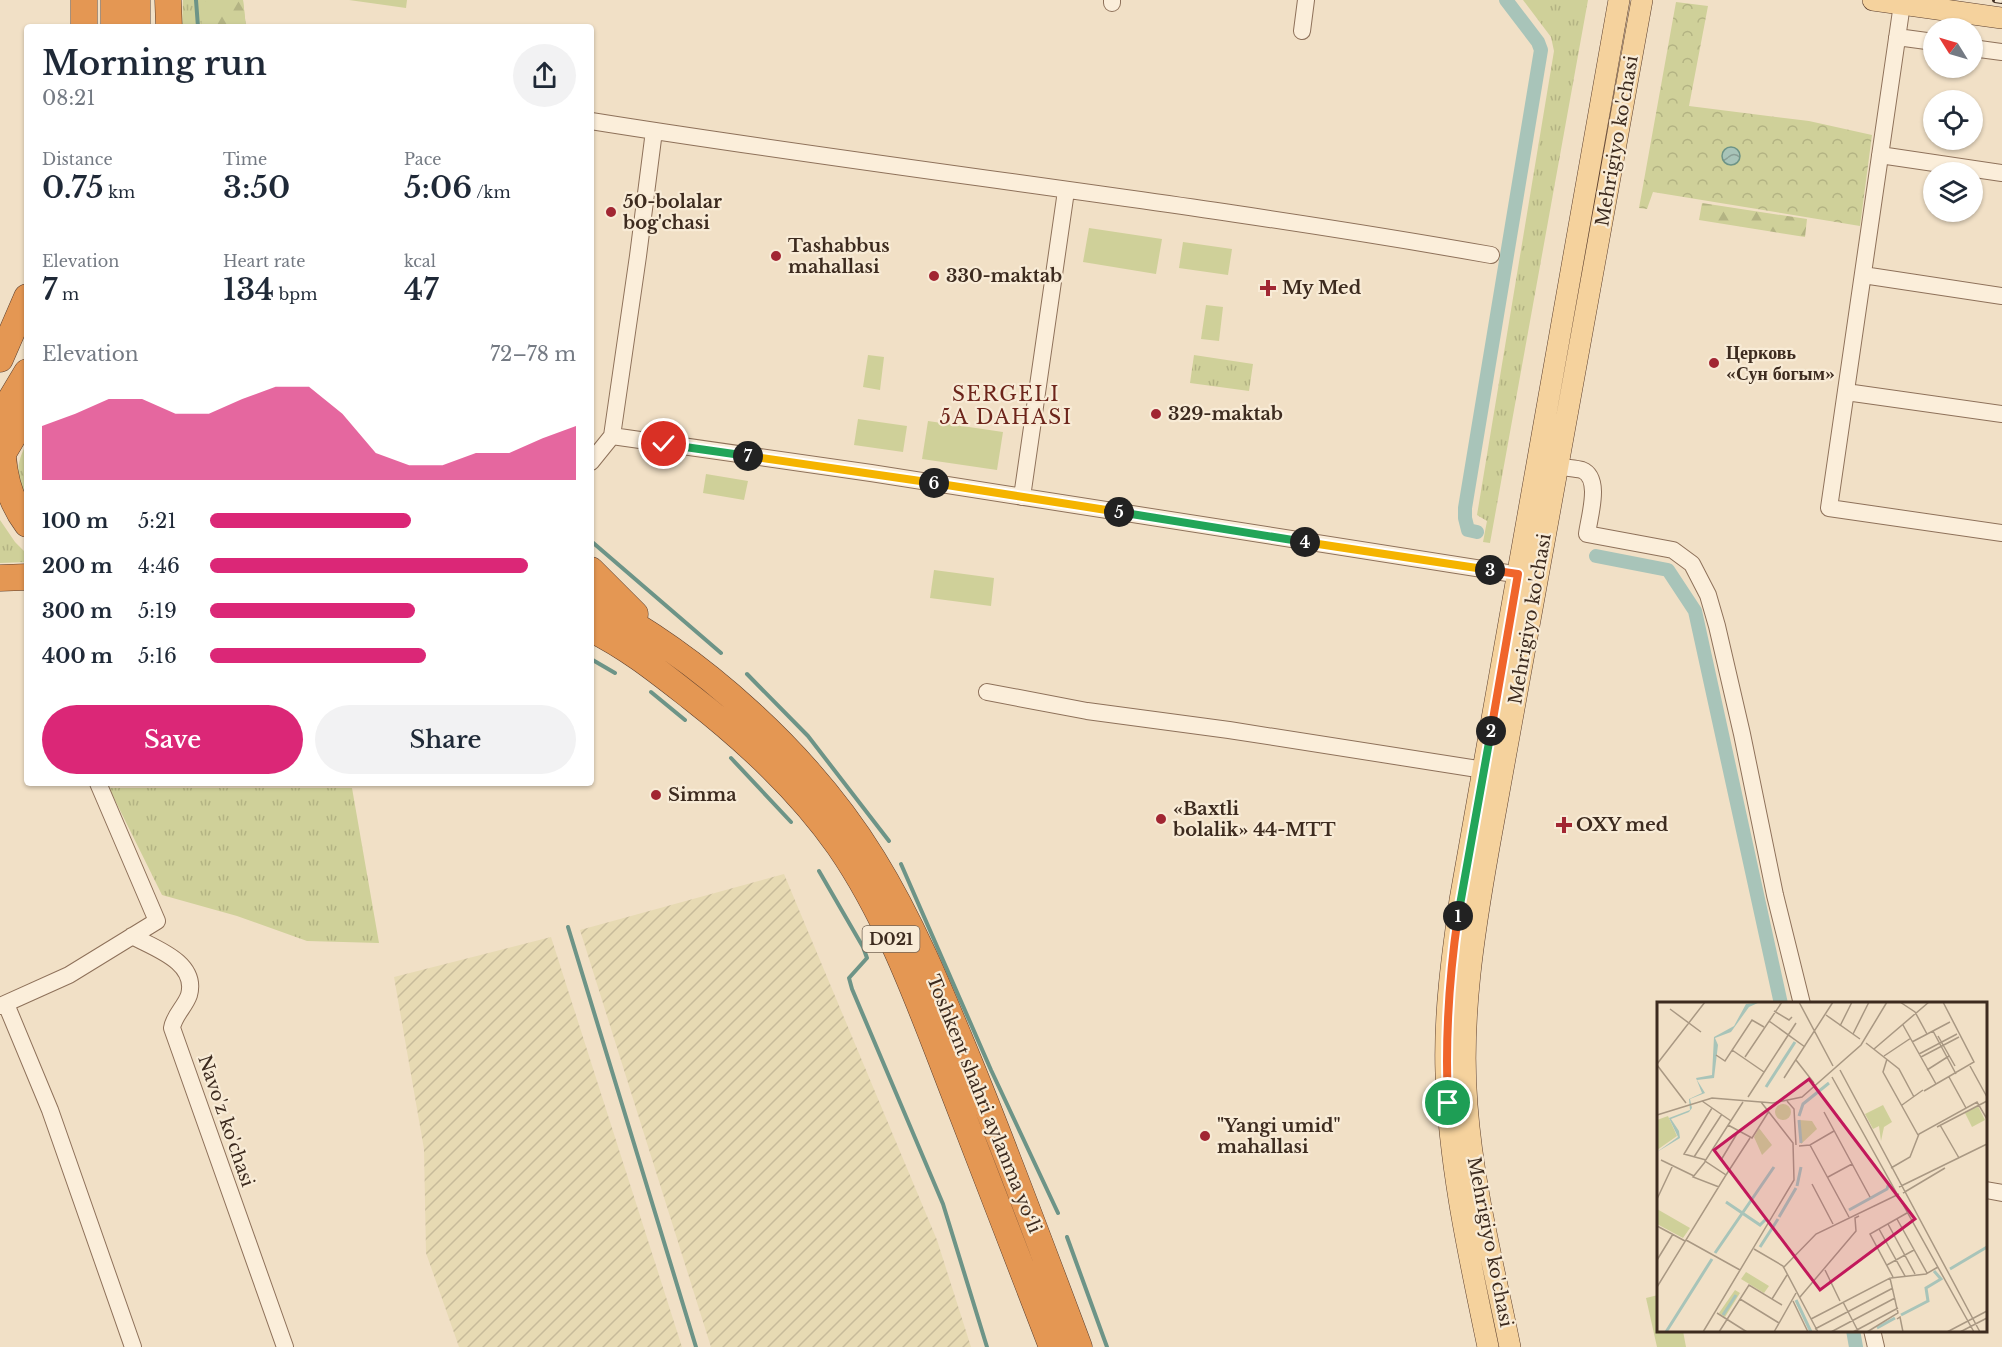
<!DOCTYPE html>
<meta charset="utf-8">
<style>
:root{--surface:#fff;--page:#f2f2f3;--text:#1f2937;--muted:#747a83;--accent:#db2777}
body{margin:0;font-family:"Libre Baskerville",serif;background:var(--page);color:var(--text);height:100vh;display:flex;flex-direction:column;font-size:22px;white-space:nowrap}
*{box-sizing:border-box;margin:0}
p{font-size:20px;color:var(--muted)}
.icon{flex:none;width:33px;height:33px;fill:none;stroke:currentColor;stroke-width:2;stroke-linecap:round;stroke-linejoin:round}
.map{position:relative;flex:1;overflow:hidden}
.sheet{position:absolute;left:24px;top:24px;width:570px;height:762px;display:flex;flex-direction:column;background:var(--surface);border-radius:6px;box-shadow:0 2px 4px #0004}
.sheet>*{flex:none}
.needle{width:39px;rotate:307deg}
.fabs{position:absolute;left:1923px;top:18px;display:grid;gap:12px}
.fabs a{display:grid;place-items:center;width:60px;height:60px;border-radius:50%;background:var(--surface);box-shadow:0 2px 4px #0004;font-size:30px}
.pin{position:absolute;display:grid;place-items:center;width:51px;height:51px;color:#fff;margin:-26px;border:3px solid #fff;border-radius:50%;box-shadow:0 2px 6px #0007}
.km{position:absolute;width:30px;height:30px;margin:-15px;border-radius:50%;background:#222;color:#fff;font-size:16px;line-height:30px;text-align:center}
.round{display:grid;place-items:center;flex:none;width:63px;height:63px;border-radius:32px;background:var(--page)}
.head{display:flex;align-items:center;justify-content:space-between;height:102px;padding:0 18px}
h1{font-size:33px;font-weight:600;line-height:45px}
.figures{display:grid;grid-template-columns:repeat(3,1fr);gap:9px;height:102px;padding:6px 18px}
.figures div{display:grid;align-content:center}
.figures b{font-size:30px;font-weight:600}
.figures small{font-size:16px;font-weight:400}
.figures p{font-size:16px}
.chart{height:168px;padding:12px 18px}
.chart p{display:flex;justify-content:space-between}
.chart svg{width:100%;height:108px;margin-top:6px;fill:var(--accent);opacity:.7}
.button{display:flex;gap:12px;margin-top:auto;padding:12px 18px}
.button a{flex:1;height:69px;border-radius:36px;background:var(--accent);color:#fff;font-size:24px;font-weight:600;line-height:69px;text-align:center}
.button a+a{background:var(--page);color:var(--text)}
ul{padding:0 18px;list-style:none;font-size:20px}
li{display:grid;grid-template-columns:96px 72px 1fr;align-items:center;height:45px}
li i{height:15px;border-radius:8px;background:var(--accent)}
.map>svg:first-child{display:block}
</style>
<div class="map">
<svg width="2002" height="1347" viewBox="0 0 2002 1347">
<defs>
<pattern id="farmland-furrows" width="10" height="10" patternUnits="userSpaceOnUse" patternTransform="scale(1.5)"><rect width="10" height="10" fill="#e7dab3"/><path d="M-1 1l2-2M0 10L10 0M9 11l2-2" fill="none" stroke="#c7bb9a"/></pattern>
<pattern id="grass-tufts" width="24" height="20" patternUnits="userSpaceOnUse" patternTransform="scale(1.5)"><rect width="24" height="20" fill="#cfd099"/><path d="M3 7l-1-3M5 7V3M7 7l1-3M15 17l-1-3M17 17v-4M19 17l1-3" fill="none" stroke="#b3b383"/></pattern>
<pattern id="forest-firs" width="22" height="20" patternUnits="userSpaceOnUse" patternTransform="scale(1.5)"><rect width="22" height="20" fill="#cfd099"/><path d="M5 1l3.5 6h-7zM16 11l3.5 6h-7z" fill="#b3b383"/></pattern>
<pattern id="park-crowns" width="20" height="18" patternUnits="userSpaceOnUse" patternTransform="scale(1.5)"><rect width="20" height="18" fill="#cfd099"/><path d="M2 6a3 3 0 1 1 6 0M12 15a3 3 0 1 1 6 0" fill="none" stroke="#b3b383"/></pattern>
<pattern id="water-waves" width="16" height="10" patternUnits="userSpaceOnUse" patternTransform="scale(1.5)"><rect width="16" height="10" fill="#a8c4b9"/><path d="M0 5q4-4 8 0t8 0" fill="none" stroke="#8a9f96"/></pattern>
</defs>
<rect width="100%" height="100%" fill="#f1e0c6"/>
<path fill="url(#farmland-furrows)" d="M784,874L937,1240L971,1347H711L580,930Z
M551,937L682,1347H459L426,1253L424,1149L394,977Z"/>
<path fill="url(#grass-tufts)" d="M183,0H243L246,27H182Z
M1523,0H1588L1490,543L1483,542L1487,521L1477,515L1554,51L1551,37Z
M1194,355L1253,364L1249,391L1190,383Z
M27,443V503C17,479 14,466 27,443Z
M0,520L15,542L27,554V562L0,563Z
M352,788L379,943L307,941L237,916L162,895L109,788Z"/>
<path fill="url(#forest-firs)" d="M198,0H243L246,27H201L202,18L217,9L213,3Z
M1702,203L1807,219L1805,237L1699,220Z"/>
<path fill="url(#park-crowns)" d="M1676,2L1708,6L1689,106L1809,121L1872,135L1860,226L1653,192L1647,209L1639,208Z"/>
<path fill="#cfd099" d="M349,0H407L406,8Z
M1089,228L1162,239L1156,274L1083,262Z
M1183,242L1232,249L1228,275L1179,268Z
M1206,305L1223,307L1219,341L1201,339Z
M868,355L884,357L880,390L863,387Z
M858,419L907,426L903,452L854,445Z
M928,421L1003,432L997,470L922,459Z
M706,474L748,481L744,500L703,493Z
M934,570L994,578L991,606L930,598Z
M1658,1295V1330L1683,1331L1686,1347H1657L1646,1298Z"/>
<path fill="url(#water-waves)" stroke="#6d9487" stroke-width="1.5" d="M1722 156a9 9 0 1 1 18 0a9 9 0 1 1-18 0Z"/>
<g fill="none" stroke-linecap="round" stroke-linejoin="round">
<path stroke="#6d9487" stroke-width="4" d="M196,0L198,27
M591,541L721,653
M591,659L615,673
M747,674L808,736L889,841
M651,692L685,720
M731,758L791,822
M901,864L991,1070L1058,1213
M819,871L863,947L867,958L849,978L852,989L943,1204L987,1347
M568,927L696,1347
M1067,1237L1107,1347"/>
<path stroke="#a8c4b9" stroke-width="14" d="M1477,532L1468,530L1465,518V508L1541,50L1538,42L1506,0
M1596,556L1668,570L1695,611L1781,1004
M1853,1330L1856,1347"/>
<g stroke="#8e715a" stroke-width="18">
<path id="minor" d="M1112,3V0
M1902,4L1829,508L2002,533
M1302,31L1306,0
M1897,37L1934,42
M1972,48L2002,52
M591,121C890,169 1192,202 1491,255
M1880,155L2002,173
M1863,275L2002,296
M1846,392L2002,414
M612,436L871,473L1527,576
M591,462L612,436L638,256L654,131
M1557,466C1565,468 1575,468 1582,470C1602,478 1589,517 1587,534L1673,550L1692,564L1708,595L1717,626L1742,734L1775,895L1802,1004
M1022,497L1066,191
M987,692L1087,711L1229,730L1484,770
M132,936C154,948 198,962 189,995C185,1007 174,1015 172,1028L285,1347
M6,1004L50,1110L133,1347
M0,1006L69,975L157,921L98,783
M1986,1190L2002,1193
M1872,1330L1876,1347"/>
</g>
<g stroke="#5c3f2e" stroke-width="22">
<path id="major" d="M1873,0L2002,18
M1488,1347C1469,1256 1449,1166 1446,1073C1444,1015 1452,957 1460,900L1619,0
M1510,1347C1494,1267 1473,1187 1467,1105C1460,1019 1474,932 1489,847L1642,0"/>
</g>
<g stroke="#5c3f2e" stroke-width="27">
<path id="highway" d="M84,0V27
M137,0V27
M168,0L169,27
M114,27V0
M0,359L27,297
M4,411C0,451 2,491 27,524
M0,417L27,372
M2,455L27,413
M591,570L635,614
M0,578L27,577
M591,600C700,657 808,754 873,859C912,922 940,991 968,1059C1007,1154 1043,1251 1079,1347
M591,629C628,647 660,673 692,698C747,741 799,789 839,846C888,917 918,1000 949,1080C984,1169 1017,1258 1052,1347"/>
</g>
<use href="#minor" stroke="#fbeeda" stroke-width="16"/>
<use href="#major" stroke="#f5d29d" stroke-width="21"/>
<use href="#highway" stroke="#e49753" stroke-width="26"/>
<g stroke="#3d2b1f" stroke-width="6">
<path id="rail" d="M1995,0L2002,1"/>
</g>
<use href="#rail" stroke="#f8ebd6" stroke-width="4" stroke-dasharray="11" stroke-linecap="butt"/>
</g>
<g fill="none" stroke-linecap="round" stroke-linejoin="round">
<g stroke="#fff" stroke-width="12">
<path id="split-1" d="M1448,1103C1445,1041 1449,978 1458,916"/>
</g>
<g stroke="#fff" stroke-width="12">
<path id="split-2" d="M1458,916L1491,731"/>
</g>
<g stroke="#fff" stroke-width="12">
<path id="split-3" d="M1490,570L1518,574L1491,731"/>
</g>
<g stroke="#fff" stroke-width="12">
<path id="split-4" d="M1305,542L1490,570"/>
</g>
<g stroke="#fff" stroke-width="12">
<path id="split-5" d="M1119,512L1305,542"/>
</g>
<g stroke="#fff" stroke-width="12">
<path id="split-6" d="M934,483L1119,512"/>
</g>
<g stroke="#fff" stroke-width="12">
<path id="split-7" d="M748,456L934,483"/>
</g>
<g stroke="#fff" stroke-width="12">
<path id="split-8" d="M664,444L748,456"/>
</g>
<use href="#split-1" stroke="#f0652b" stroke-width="8"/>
<use href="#split-2" stroke="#22a559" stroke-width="8"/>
<use href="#split-3" stroke="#f0652b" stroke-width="8"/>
<use href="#split-4" stroke="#f5b400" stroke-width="8"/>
<use href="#split-5" stroke="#22a559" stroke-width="8"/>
<use href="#split-6" stroke="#f5b400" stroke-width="8"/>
<use href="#split-7" stroke="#f5b400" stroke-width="8"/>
<use href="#split-8" stroke="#22a559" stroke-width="8"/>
</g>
<g fill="#a12632" stroke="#f8ebd6" stroke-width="2">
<circle cx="611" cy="212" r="6"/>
<circle cx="776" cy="256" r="6"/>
<circle cx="934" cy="276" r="6"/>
<path d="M1265 279h6v6h6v6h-6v6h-6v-6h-6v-6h6z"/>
<circle cx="1714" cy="363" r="6"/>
<circle cx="1156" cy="414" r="6"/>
<circle cx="656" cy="795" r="6"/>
<circle cx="1161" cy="819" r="6"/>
<path d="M1561 816h6v6h6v6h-6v6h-6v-6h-6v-6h6z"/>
<circle cx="1205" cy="1136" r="6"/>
</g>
<g text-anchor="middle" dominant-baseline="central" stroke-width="4.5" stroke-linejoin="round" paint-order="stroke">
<rect fill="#f8ebd6" stroke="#756556" stroke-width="1.5" x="862.5" y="926" width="57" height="26" rx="4.5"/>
<g font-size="16" font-weight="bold" fill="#3d2b1f">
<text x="891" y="939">D021</text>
</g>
<g font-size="18" fill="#3d2b1f" stroke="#f8ebd6">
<text transform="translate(1617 141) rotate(-80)">Mehrigiyo ko'chasi</text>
<text transform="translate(1530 619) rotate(-80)">Mehrigiyo ko'chasi</text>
<text transform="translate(984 1104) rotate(68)">Toshkent shahri aylanma yoʻli</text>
<text transform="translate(226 1121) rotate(71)">Navo'z ko'chasi</text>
<text transform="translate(1490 1242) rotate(79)">Mehrigiyo ko'chasi</text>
</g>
<g font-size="18" font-weight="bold" fill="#3d2b1f" stroke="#f8ebd6" text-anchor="start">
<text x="623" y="202">50-bolalar<tspan x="623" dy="21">bog'chasi</tspan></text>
<text x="788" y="246">Tashabbus<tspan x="788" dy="21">mahallasi</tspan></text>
<text x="946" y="276">330-maktab</text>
<text x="1282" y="288">My Med</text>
<text x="1726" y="353">Церковь<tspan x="1726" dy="21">«Сун богым»</tspan></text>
<text x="1168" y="414">329-maktab</text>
<text x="668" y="795">Simma</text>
<text x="1173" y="809">«Baxtli<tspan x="1173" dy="21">bolalik» 44-MTT</tspan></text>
<text x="1576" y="825">OXY med</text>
<text x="1217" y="1126">"Yangi umid"<tspan x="1217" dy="21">mahallasi</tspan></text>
</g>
<g font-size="20" letter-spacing="1.5" fill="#6d251b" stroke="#f8ebd6">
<text x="1006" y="394">SERGELI<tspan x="1006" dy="23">5A DAHASI</tspan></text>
</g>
</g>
<g transform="translate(1657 1002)">
<rect width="330" height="330" fill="#f1e0c6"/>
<path d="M118 110a8 8 0 1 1 16 0a8 8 0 1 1-16 0ZM142,118L155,119L160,127L144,142ZM102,126L115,143L105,153L97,135ZM0,207L33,226L26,236L0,222ZM89,270L112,284L107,291L84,277ZM78,288L83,291L68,315L62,311Z" fill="#cfd099"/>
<path d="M226,103L235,120L227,125L224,139L222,124L216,127L208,112Z" fill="#cfd099"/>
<path d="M11,114L20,134L0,148V118Z" fill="#cfd099"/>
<path d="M321,104L328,118L315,125L308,111Z" fill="#cfd099"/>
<path d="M103,0L92,5L74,30L58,36L61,43L57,76L40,78L48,91L33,97L35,106L32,110L14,117L22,129L23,136L0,150L21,135L12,116L33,108L32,97L45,91L39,76L55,73L57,35L77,24L89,2Z" fill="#a8c4b9"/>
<path fill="none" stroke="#a8c4b9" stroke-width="3" d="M109,85L138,40M142,114L146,102L172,81M142,118L144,141M140,184L144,165M69,200L103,223L109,217M192,208L230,187L232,181M122,215L139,186M103,245L121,217M58,251L117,165M293,267L330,245M139,298L154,330M66,313L79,293M244,313L271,299L269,286L284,277L277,269M220,326L238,316M9,330L55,257"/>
<path fill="none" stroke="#a99883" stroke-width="1.5" d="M142,0L176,64M243,0L258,10L270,32M13,7L44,30M117,9L132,18L135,15M169,13L203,37M112,19L148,45M246,23L279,82M183,24L195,0M276,29L299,72M196,32L212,0M281,34L298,64M255,40L293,20M209,41L242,67L257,95M217,47L272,0M75,48L107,70M262,52L300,32M59,53L68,59L95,18L107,25M227,54L254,36M88,55L125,0M264,55L302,35M230,57L226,70L261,133M139,58L157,81M0,62L48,0M0,63L29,101M313,64L330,95M183,68L323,330M270,68L292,54M175,75L317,330M292,75L309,106M127,76L176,0M267,89L317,60L286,0M91,95L139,21M45,99L74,119M130,99L137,107L139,143M245,103L266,88M167,110L213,195M0,113L55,96L116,101L145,95L204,43L230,0M71,123L95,136L112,109M283,123L302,156M280,125L330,99M153,143L192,215M142,144L153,143L177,129M37,155L65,112M4,158L37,174M49,158L27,152L55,106M64,158L81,130M48,160L36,175L62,185M234,166L253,155L262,132L320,100L330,117M69,173L93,136M171,175L195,162M155,182L176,222M242,185L330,142M246,191L288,166M0,197L16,163M240,217L270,271M231,222L258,272M0,224L28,239M222,227L248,274M29,238L83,268M97,247L126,264L161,330M0,258L16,232M230,263L257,248M126,266L159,232L242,192M168,268L183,299M236,275L213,232L250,211M234,276L269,272L281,265M0,285L69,173L48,159L86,100M143,295L199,229L198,216L202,214M83,297L122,321M115,297L130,273M136,299L151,330M186,300L201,329M60,311L90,330M154,317L233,276L241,311L210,330M240,317L243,315L246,330M158,327L236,286M46,330L137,178L136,141L104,100M62,330L92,283L125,303M117,330L139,291M174,330L238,296M196,330L241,306M290,330L330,309M303,330L330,316"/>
<path fill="#c2185b" fill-opacity="0.15" stroke="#c2185b" stroke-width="3" d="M152,77L258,217L163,288L57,148Z"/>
<rect width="330" height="330" fill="none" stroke="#3d2b1f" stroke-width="3"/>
</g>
</svg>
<div class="fabs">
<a><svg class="needle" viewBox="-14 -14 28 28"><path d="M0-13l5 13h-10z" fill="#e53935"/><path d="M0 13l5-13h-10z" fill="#747a83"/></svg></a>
<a><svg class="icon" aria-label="locate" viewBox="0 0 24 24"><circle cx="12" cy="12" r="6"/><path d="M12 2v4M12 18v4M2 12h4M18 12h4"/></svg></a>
<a><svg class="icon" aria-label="layers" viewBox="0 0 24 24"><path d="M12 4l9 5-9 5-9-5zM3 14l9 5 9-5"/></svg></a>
</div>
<div class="pin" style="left:1448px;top:1103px;background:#1e9e55"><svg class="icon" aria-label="arrive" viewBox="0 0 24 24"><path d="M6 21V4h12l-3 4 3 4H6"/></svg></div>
<div class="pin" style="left:664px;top:444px;background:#d93025"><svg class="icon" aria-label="check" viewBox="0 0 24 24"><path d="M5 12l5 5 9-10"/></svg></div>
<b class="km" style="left:1458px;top:916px">1</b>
<b class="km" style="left:1491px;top:731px">2</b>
<b class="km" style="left:1490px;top:570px">3</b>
<b class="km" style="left:1305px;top:542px">4</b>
<b class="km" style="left:1119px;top:512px">5</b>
<b class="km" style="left:934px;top:483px">6</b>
<b class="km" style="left:748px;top:456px">7</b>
<section class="sheet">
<div class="head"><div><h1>Morning run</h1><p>08:21</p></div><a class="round"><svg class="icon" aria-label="share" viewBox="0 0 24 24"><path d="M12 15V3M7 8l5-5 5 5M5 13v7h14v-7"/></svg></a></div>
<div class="figures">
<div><p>Distance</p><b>0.75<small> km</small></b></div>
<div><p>Time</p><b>3:50</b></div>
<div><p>Pace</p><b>5:06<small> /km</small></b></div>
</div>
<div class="figures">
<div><p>Elevation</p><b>7<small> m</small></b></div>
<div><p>Heart rate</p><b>134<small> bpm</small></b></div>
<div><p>kcal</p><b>47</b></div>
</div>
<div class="chart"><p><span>Elevation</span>72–78 m</p>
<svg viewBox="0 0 160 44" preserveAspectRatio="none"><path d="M0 44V22L10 17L20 11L30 11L40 17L50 17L60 11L70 6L80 6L90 17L100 33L110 38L120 38L130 33L140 33L150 27L160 22V44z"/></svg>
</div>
<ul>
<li><b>100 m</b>5:21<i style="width:55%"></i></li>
<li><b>200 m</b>4:46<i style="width:87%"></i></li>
<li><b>300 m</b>5:19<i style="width:56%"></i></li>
<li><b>400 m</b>5:16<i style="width:59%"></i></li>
</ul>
<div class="button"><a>Save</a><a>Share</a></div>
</section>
</div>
